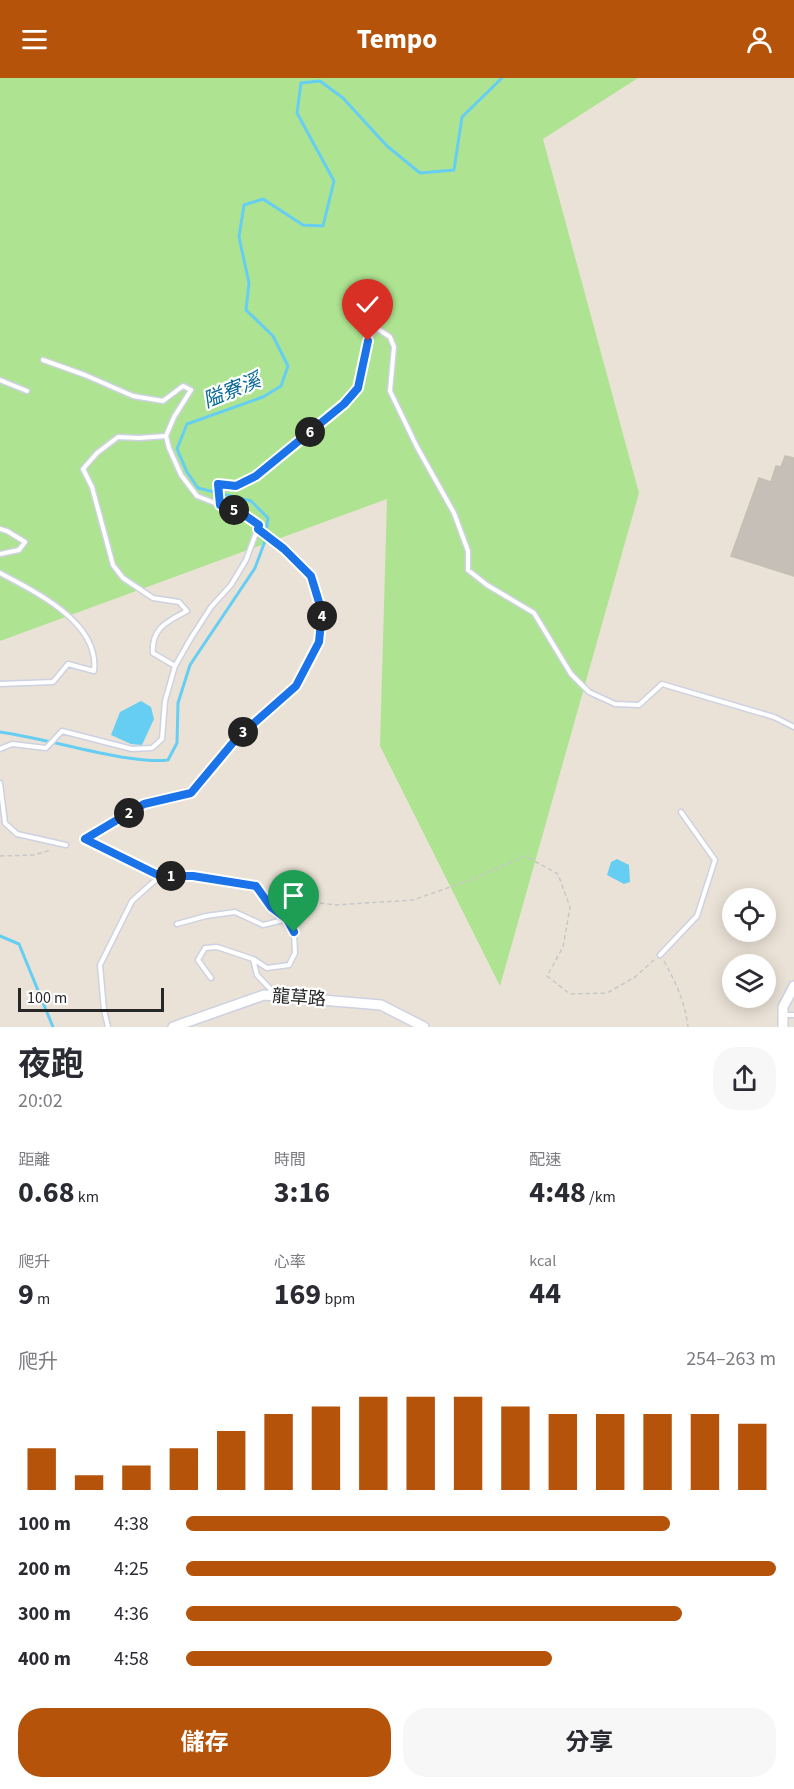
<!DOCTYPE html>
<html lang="zh-TW">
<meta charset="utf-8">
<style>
:root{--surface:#fff;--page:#f7f7f7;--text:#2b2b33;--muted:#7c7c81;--accent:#b45309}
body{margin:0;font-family:"Source Sans 3","Noto Sans TC",sans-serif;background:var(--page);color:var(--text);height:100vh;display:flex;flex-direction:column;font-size:22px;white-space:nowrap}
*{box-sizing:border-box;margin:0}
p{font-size:20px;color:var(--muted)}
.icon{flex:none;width:33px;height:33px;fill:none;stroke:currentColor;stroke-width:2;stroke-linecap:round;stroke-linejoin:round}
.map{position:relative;height:949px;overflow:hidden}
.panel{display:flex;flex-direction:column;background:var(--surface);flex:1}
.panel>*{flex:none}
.fabs{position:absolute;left:722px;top:810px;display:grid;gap:12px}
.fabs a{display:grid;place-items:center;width:54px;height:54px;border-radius:50%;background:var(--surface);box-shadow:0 3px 15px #0003;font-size:30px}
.scale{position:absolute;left:18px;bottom:15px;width:146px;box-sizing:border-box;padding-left:6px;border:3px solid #272727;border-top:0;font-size:16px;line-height:21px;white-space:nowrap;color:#272727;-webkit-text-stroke:4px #fff;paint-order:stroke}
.pin{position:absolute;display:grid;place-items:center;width:51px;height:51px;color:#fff;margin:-62px -26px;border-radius:50% 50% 50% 0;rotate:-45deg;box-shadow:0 0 6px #0007}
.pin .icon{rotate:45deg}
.km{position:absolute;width:30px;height:30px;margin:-15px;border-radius:50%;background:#222;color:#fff;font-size:16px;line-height:30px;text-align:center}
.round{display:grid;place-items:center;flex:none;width:63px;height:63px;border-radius:24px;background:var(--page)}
.headline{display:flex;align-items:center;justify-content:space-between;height:102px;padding:0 18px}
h1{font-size:33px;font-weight:700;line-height:45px}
.figures{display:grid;grid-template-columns:repeat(3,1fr);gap:9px;height:102px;padding:6px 18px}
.figures div{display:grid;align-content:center}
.figures b{font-size:30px;font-weight:700}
.figures small{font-size:16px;font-weight:400}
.figures p{font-size:16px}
.chart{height:168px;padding:12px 18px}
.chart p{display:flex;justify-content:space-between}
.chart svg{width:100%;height:108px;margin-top:6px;stroke:var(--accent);stroke-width:6}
.action{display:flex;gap:12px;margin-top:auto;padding:12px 18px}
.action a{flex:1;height:69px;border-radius:24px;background:var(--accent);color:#fff;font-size:24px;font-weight:700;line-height:69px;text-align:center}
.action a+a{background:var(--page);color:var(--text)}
ul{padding:0 18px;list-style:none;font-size:20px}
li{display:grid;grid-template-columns:96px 72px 1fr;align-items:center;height:45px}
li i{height:15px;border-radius:8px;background:var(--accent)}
header{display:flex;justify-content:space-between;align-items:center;height:78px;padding:0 18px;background:var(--accent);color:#fff;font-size:27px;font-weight:700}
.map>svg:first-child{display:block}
</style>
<header><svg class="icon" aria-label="menu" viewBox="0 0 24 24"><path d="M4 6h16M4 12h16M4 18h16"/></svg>Tempo<svg class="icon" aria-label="person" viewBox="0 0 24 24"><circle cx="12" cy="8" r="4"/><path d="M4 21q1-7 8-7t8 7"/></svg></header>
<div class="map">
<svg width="794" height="949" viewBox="0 0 794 949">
<rect width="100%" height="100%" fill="#ebe2d7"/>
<path fill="#aee491" d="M0,0H638L543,61L639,415L500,908L380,668L387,421L0,563Z"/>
<path fill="#65cef2" d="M141,623L151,629L154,641L142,667L131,666L111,657L120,634Z
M617,781L629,787L630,804L624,806L607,797L611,784Z"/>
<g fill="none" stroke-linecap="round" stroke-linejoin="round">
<path stroke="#65cef2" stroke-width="3" d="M0,654C41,660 80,672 121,679C137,681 151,684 168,682L177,665L178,625L190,587L255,490L265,463L268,440L251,423L198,410L187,394L177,371L187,346L263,319L281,308L288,288L273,258L246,232L249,205L239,159L244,127L263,121L303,147L323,148L334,103L297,35L301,5L320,3L343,20L387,68L420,95L454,92L462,39L502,0
M0,858L19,866L53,949"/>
</g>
<path fill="#c5bfb7" stroke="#c5beb1" stroke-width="1.5" d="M785,378L794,380V498L731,478L759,400L771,404L776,388L781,389Z"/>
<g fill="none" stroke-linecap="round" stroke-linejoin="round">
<g stroke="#cdd1e1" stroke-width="7">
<path id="service" d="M0,302L27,313
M166,358L139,360L118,359L97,375L83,391L92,409L113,487L123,500L153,520L179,524L187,533C168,543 151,550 153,575L175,588
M220,427L217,406L236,408L256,398L344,326L358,310L368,263L375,249L390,259L394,269L390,313L417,369L454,435L468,473V492L487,507L534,535L571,596L589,614L615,626L639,627L662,606L774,639L794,649
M0,451L7,453L25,464L19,472L0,476
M0,495C35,514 100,544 94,593L68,586L53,604L0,606
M0,671L12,666L46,670L62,653L132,671L152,670L162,661L165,623L175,588L191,560L211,529L231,507L246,482L259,447L243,436L197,418L181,397L169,370L166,358L174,339L191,312L183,308L163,323L133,318L85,297L43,282
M0,705L5,745L17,756L66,767
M85,761L144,726L191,715L236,661L295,608L319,564L322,534L311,498L284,471L258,452
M256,808L271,829L287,841L294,854L295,875L289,887L267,890L253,881L257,897L275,916
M177,846L206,838L235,834L263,847L287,841
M660,877L697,838L715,782L681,734
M211,900L198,882L205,870L217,869L253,881
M783,937H794
M108,949L104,932L100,887L132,823L160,798"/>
</g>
<g stroke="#cdd1e1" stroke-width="12">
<path id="tertiary" d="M173,949L264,917L381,927L424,949
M783,949V929L794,908"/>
</g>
<path stroke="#c7c7c7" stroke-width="1.5" stroke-dasharray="4.5 3" stroke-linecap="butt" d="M92,765L153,794
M0,778L34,777L51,772
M166,798H193L250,806
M269,813L298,822L335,827L413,822L470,802L525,778L558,796L570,829L563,869L547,898L570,916L607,915L635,899L655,881
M664,883C676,905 685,924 688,949"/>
<use href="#service" stroke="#fff" stroke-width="4"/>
<use href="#tertiary" stroke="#fff" stroke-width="9"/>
</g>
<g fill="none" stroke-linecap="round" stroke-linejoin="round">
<g stroke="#fff" stroke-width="12">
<path id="route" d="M294,854L287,841L271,829L256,808L193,798H160L85,761L144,726L191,715L236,661L296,608L319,564L322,534L311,498L284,471L258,451L259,447L243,436L220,427L218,406L236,408L256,398L344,326L358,310L368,263"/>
</g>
<use href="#route" stroke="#1a73e8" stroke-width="8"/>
</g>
<g text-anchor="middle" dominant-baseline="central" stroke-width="4.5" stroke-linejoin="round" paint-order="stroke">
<g font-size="18" fill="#272727" stroke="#fff">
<text transform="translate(299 920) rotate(4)">龍草路</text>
</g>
<g font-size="20" font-style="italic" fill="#096999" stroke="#fff">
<text transform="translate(232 313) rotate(-22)">隘寮溪</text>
</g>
</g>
</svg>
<div class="fabs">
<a><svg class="icon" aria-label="locate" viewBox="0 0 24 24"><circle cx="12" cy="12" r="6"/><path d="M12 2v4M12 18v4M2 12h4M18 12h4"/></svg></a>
<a><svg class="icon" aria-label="layers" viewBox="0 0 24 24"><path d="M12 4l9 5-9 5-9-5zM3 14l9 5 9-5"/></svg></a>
</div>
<div class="scale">100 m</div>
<div class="pin" style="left:294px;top:854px;background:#1e9e55"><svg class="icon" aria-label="arrive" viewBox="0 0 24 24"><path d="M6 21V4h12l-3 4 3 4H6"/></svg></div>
<div class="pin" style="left:368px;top:263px;background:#d93025"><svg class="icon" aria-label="check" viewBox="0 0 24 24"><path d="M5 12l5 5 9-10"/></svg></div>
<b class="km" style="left:171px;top:798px">1</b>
<b class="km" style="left:129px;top:735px">2</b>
<b class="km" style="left:243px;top:654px">3</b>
<b class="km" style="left:322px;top:538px">4</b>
<b class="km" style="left:234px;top:432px">5</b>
<b class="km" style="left:310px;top:354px">6</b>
</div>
<section class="panel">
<div class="headline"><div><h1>夜跑</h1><p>20:02</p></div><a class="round"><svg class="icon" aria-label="share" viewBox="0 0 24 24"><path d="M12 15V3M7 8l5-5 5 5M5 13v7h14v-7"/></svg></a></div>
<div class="figures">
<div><p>距離</p><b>0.68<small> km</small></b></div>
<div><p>時間</p><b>3:16</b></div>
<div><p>配速</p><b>4:48<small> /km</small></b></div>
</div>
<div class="figures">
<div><p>爬升</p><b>9<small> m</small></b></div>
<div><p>心率</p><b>169<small> bpm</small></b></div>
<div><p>kcal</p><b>44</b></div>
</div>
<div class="chart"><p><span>爬升</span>254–263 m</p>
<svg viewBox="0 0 160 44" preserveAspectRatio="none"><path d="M5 44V27M15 44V38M25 44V34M35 44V27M45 44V20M55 44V13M65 44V10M75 44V6M85 44V6M95 44V6M105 44V10M115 44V13M125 44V13M135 44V13M145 44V13M155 44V17"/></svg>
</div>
<ul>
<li><b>100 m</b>4:38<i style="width:82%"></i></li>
<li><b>200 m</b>4:25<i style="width:100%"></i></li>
<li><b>300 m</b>4:36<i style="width:84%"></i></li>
<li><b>400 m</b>4:58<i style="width:62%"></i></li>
</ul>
<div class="action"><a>儲存</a><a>分享</a></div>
</section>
